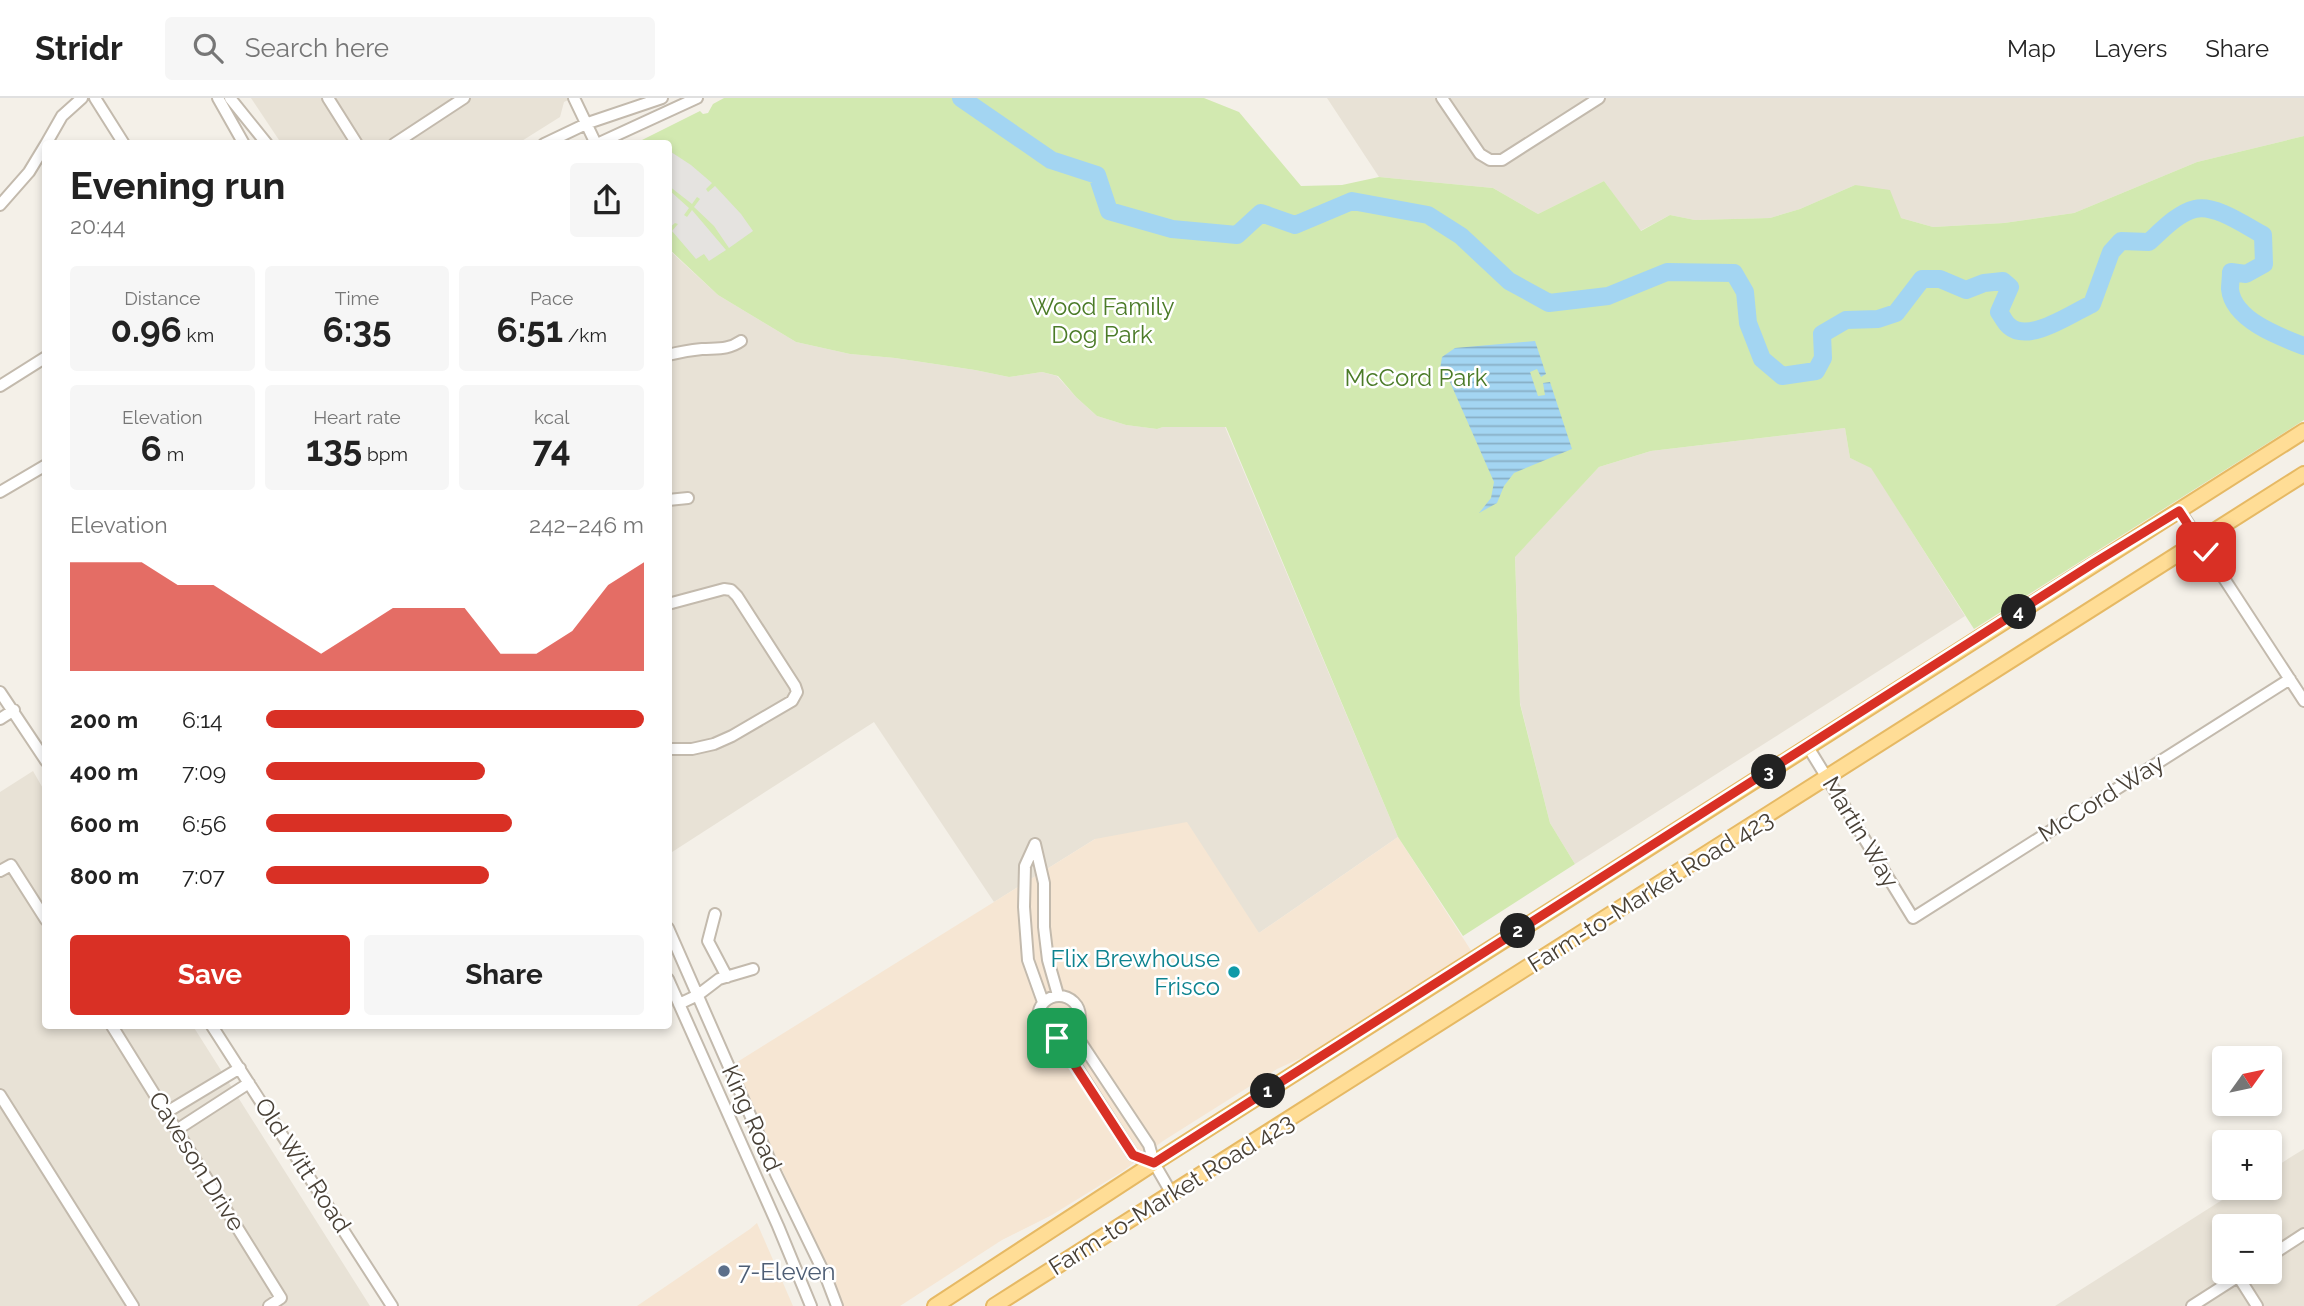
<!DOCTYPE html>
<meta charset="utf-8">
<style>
:root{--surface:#fff;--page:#f6f6f6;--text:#222;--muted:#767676;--line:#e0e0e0;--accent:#d93025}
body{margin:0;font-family:Raleway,sans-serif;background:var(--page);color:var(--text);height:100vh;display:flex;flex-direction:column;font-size:26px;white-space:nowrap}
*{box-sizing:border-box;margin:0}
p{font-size:23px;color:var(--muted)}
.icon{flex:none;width:38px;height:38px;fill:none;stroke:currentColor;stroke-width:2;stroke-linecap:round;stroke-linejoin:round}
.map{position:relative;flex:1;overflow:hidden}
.panel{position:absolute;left:42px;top:42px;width:630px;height:889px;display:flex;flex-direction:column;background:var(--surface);border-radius:7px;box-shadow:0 4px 10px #0003}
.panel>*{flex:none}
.needle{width:46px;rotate:57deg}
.controls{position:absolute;left:2212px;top:948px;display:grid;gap:14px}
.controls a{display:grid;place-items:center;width:70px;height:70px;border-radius:7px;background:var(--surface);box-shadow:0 4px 10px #0003;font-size:35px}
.pin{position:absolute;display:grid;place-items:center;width:60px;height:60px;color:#fff;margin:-30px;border-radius:14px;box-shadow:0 4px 10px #0006}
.km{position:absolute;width:35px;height:35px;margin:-18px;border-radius:50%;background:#222;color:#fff;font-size:19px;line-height:35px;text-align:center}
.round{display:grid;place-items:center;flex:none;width:74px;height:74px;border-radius:7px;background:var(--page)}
.overview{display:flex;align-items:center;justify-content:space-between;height:119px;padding:0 28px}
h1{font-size:38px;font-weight:700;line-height:52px}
.stats{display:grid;grid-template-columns:repeat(3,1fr);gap:10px;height:119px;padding:7px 28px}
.stats div{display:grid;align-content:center;border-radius:7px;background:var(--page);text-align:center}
.stats b{font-size:35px;font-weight:700}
.stats small{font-size:19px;font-weight:400}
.stats p{font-size:19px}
.chart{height:196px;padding:14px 28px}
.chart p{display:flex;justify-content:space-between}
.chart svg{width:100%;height:126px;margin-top:7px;fill:var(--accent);opacity:.7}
.button{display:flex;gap:14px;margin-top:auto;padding:14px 28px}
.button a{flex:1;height:80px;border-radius:7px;background:var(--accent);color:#fff;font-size:28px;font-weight:700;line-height:80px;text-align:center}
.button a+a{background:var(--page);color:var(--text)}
ul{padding:0 28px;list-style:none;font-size:23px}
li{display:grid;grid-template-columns:112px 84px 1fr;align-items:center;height:52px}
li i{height:18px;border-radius:9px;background:var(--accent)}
header{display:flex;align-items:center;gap:42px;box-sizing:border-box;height:98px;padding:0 35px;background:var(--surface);border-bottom:2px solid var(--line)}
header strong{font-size:33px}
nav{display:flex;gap:38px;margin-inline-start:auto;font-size:24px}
.search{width:490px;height:63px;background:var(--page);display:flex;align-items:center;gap:18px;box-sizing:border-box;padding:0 24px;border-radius:7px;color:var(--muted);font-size:26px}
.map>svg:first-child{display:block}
</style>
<header>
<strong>Stridr</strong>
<div class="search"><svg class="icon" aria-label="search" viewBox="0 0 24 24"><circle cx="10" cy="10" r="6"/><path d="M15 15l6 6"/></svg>Search here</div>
<nav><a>Map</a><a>Layers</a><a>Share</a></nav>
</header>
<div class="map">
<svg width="2304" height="1208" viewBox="0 0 2304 1208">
<defs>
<pattern id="water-rules" width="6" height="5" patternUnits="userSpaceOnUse" patternTransform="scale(1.75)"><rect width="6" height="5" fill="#a3d5f2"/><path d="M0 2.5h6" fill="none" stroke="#87aec5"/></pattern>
</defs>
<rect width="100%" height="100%" fill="#f4f0e8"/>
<path fill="#e8e2d6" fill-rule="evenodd" d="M251,0H572L564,4L560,19L517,46L281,45Z
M1327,0H2304V38L2197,64L2074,115L2004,125L1933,129L1901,120L1855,87L1800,111L1770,120L1695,122L1670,117L1640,133L1604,83L1538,116L1493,90L1379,79Z
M668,151L718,197L796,244L850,256L895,260L975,272L1009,279L1042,274L1057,278L1076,299L1097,318L1126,327L1157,331L1163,329H1225L1398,739L1259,835L1095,741L994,804L874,624L669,756Z
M1845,330L1850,360L1871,369L1965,518L1575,766L1550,725L1520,605L1515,458L1599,369L1651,353Z
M33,673L45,694L46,928H193L370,1208H0V694Z
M2304,1051V1208H2055L2241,1090H2270V1072ZM2224,1129H2270V1174H2224Z"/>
<path fill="#f6e6d3" d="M1187,724L1259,835L1398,739L1472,854L1323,950L1277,971L1163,1043L1123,1073L1052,1117L1002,1142L900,1208H844L734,966L1095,741Z
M757,1125L793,1208H637L750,1131Z"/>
<path fill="#d2e9b0" d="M724,0H1204L1239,14L1301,88L1342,87L1379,79L1493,90L1538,116L1604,83L1641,133L1670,117L1695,122L1770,120L1800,111L1855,87L1890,92L1901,120L1933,129L2004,125L2074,115L2197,64L2304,38V322L1974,531L1871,370L1850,360L1845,330L1651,353L1599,369L1515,459L1520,606L1550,725L1575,766L1463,838L1398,739L1226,329H1163L1157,331L1126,327L1097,318L1076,299L1058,278L1042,274L1009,279L975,272L895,260L850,256L796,244L718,197L669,151L668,46H634L700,13L703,16L708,15L713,6Z"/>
<path fill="#e5e3e0" d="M668,52L691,67L712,85L706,91L708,94L715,88L741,116L753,133L729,150L714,128L694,109L700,101L697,99L692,106L669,88Z
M669,92L689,110L684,117L687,119L692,112L726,152L709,163L704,156L696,161L672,133L678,126L675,125L669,130Z"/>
<path fill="url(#water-rules)" d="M1535,243L1546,276L1541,279L1537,271L1530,274L1538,298L1545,297L1543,285L1550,284L1572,351L1514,375L1504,388L1497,405L1479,415L1491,400L1494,384L1450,284L1440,271L1442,259L1455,250Z"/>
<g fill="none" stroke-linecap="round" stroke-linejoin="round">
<path stroke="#a3d5f2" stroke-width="18" d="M961,0L1051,62L1097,77L1109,113L1172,131L1237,137L1261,115L1295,127L1352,103L1428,117L1461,138L1509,183L1549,205L1608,198L1667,174L1734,175L1745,194L1748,225L1762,261L1782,278L1816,273L1823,260L1822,236L1846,222L1878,221L1896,215L1922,181H1940L1966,192L1984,185L2003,183L2010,189L1999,214C2002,218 2005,225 2009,228C2029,246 2072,215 2092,206L2111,154L2121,143L2149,144C2162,132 2178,115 2195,111C2215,106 2246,128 2263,137L2264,166L2246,176L2231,174C2231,180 2230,186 2230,191C2233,222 2280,239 2304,248"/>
<g stroke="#c3baad" stroke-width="14">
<path id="minor" d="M95,0L124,46
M218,0L244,46
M230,0L267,46
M328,0L357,46
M574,0L596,46
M1442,0L1480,56L1490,62H1502L1599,0
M46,46L62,18L82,0
M394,46L464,0
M544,46L588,25L662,0
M597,46L697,0
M0,107L29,74L46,46
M668,257C679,254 691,252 702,251C718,250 728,252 741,243
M0,288L46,259
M0,394L46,367
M668,402L688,400
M2180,413L2304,603
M668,506L724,491L731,492L737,498L795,588L797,594L792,603L732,638L714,646L692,651H668
M0,594L46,663
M0,621L14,612
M1808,649L1913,820L2290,581
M1035,746L1025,768L1024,809L1028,862L1043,904
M1035,746L1044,785V829L1048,862L1058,897
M0,773L11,767L46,822
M715,816L708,843L727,879
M668,830L776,1076L826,1179L837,1208
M668,881L778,1128L811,1208
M1038 919a21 21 0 1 1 42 0a21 21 0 1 1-42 0Z
M679,906L698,897L719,881L753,871
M112,928L281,1200L269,1208
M212,928L392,1208
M1074,934L1149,1047L1154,1065L1172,1096
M1058,940L1133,1057L1154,1065
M0,997L133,1208
M167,1014L240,970
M178,1031L249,985
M2270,1158L2304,1136
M2238,1178L2257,1208
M2192,1208L2245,1174"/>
</g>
<g stroke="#e6b964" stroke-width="18">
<path id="major" d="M935,1208L1154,1065L2304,333
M994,1208L2304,376"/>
</g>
<use href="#minor" stroke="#fff" stroke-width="10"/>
<use href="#major" stroke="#ffdd96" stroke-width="14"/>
</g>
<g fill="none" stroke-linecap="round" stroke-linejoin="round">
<g stroke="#fff" stroke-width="14">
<path id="route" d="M1057,940L1133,1057L1154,1065L2094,465L2179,413L2206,454"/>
</g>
<use href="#route" stroke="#d93025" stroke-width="9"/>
</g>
<circle fill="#0f9aa8" stroke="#fff" stroke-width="2.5" cx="1234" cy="874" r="7"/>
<circle fill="#5c6f8a" stroke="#fff" stroke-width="2.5" cx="724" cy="1173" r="7"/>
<g text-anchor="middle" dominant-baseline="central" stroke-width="5" stroke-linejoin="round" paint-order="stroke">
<g font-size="24" fill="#4b7b28" stroke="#fff">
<text x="1102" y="208">Wood Family<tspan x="1102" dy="28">Dog Park</tspan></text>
<text x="1416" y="279">McCord Park</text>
</g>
<g font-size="24" fill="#484036" stroke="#fff">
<text transform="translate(2101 700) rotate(-32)">McCord Way</text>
<text transform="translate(1861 734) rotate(59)">Martin Way</text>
<text transform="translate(1650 793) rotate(-32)">Farm-to-Market Road 423</text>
<text transform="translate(752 1020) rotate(66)">King Road</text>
<text transform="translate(197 1063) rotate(58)">Caveson Drive</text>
<text transform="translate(303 1067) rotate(57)">Old Witt Road</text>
<text transform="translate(1171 1096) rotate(-32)">Farm-to-Market Road 423</text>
</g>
<g font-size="24" fill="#0d838f" stroke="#fff" text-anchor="end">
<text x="1220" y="860">Flix Brewhouse<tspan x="1220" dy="28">Frisco</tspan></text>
</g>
<g font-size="24" fill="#4e5e75" stroke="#fff" text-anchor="start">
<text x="738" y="1173">7-Eleven</text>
</g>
</g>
</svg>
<div class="controls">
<a><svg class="needle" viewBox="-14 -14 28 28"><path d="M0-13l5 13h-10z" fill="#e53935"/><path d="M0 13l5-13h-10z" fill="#767676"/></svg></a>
<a>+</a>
<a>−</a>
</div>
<div class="pin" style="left:1057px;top:940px;background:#1e9e55"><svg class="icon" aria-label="arrive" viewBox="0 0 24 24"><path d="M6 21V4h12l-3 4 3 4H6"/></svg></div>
<div class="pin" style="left:2206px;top:454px;background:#d93025"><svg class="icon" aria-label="check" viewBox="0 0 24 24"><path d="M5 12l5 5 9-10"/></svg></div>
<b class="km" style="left:1268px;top:993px">1</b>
<b class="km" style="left:1518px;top:833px">2</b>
<b class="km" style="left:1769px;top:674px">3</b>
<b class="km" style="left:2019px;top:514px">4</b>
<section class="panel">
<div class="overview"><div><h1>Evening run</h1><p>20:44</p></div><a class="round"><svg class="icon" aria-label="share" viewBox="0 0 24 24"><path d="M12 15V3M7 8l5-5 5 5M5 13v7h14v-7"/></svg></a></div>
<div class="stats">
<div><p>Distance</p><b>0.96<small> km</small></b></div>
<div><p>Time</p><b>6:35</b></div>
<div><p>Pace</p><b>6:51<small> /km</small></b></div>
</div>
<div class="stats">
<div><p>Elevation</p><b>6<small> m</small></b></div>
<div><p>Heart rate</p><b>135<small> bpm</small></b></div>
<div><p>kcal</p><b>74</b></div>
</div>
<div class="chart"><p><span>Elevation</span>242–246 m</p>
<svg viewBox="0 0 160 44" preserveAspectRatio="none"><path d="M0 44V6L10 6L20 6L30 14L40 14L50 22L60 30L70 38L80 30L90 22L100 22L110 22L120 38L130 38L140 30L150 14L160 6V44z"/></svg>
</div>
<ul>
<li><b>200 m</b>6:14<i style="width:100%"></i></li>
<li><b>400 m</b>7:09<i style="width:58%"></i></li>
<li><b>600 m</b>6:56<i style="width:65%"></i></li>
<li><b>800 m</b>7:07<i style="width:59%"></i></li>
</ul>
<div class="button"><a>Save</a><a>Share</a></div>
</section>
</div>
